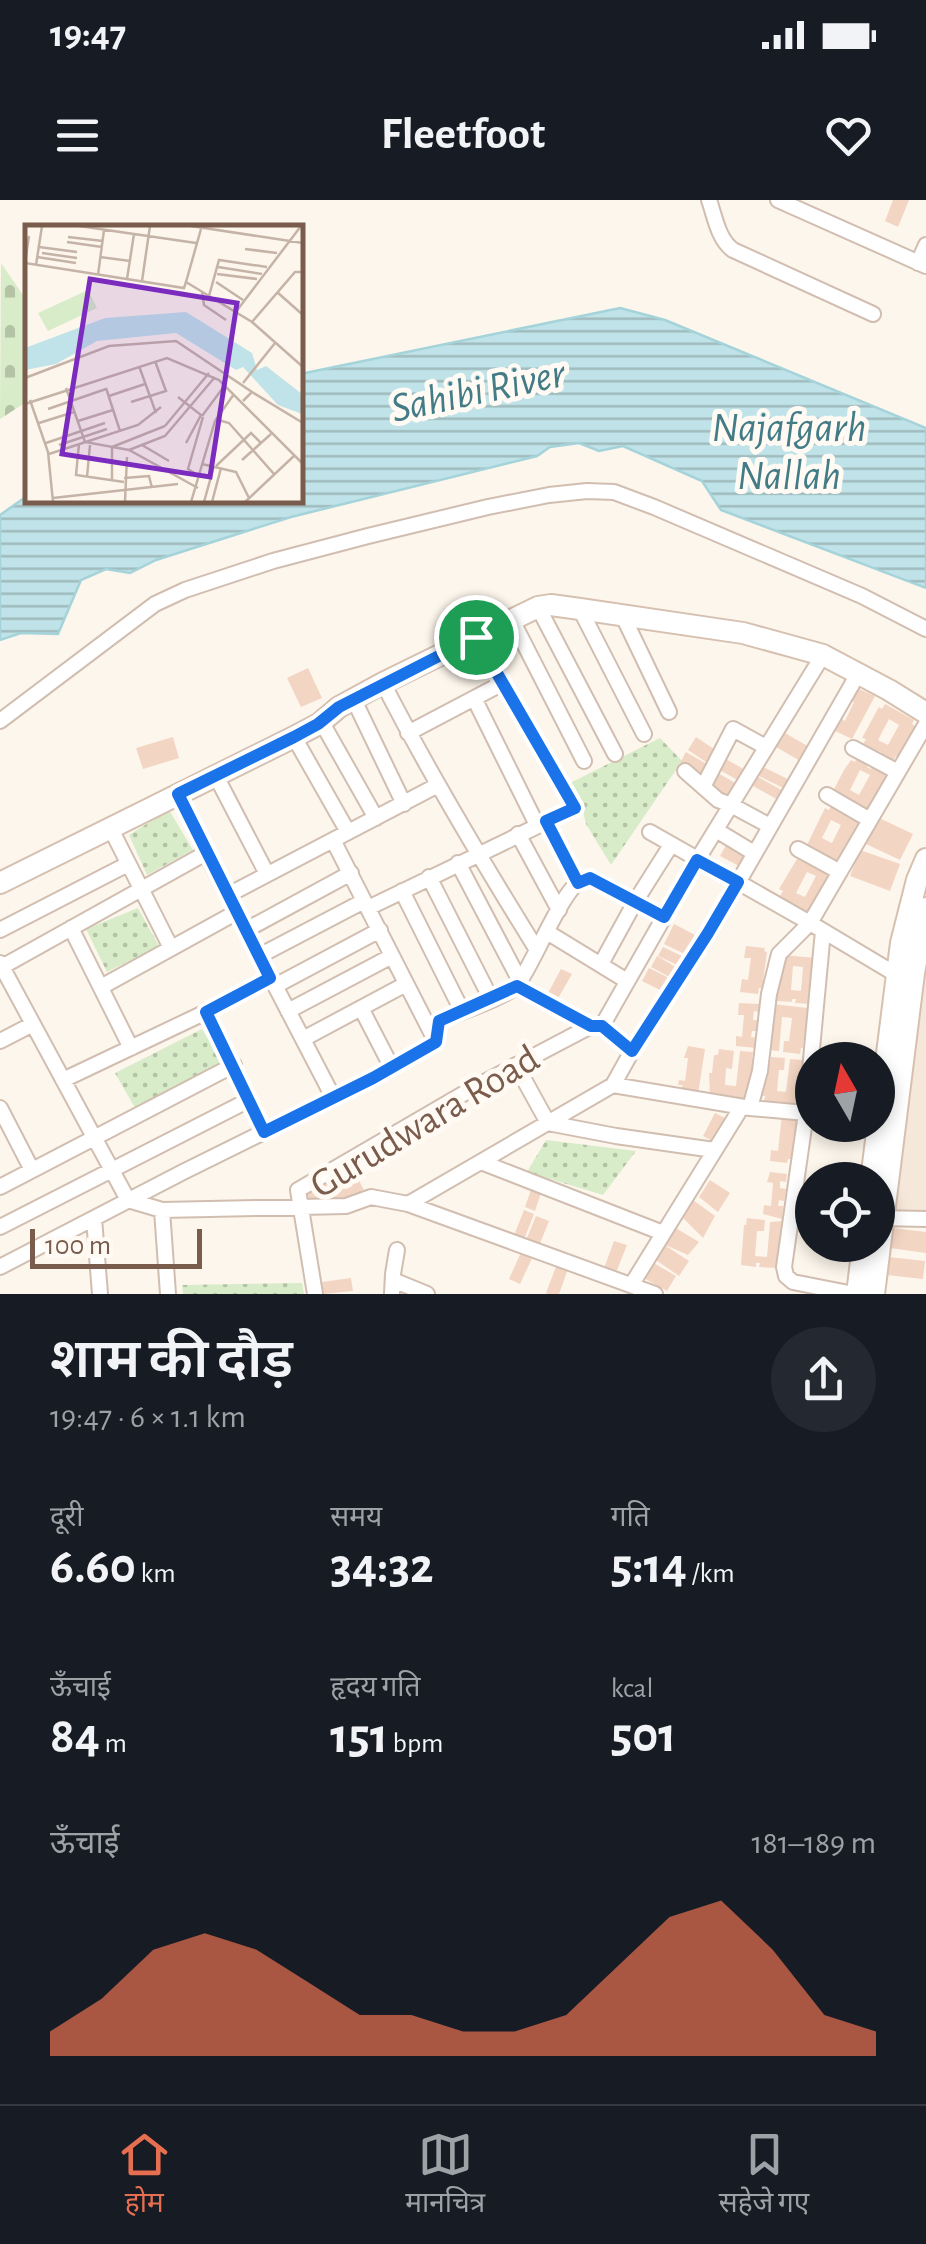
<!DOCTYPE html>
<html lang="hi">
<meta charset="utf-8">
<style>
:root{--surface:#171b24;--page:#242831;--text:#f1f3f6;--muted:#9ea1a6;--line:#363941;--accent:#e76f51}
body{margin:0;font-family:"Alegreya Sans","Noto Sans Devanagari",sans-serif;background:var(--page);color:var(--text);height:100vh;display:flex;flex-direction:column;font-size:38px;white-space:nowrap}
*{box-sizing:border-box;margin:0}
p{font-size:32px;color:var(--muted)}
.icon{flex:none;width:55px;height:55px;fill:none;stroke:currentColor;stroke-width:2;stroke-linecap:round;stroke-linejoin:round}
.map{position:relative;height:1094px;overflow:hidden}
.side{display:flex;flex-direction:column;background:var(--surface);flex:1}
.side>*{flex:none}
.needle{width:65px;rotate:351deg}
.buttons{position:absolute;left:795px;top:842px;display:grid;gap:20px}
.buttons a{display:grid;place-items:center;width:100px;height:100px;border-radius:50%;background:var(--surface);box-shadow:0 5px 15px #0003;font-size:50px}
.scale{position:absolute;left:30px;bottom:25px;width:172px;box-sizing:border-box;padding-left:10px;border:5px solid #7a5c4d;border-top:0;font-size:28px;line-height:35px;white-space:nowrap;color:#7a5c4d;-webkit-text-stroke:8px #fffaf3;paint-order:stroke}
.pin{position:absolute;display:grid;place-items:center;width:85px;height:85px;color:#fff;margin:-42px;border:5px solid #fff;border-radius:50%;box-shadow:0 2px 10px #0007}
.round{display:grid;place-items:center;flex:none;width:105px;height:105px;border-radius:52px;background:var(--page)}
.head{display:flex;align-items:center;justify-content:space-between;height:170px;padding:0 50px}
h1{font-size:55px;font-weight:600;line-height:75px}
.figures{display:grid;grid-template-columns:repeat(3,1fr);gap:15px;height:170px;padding:10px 50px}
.figures div{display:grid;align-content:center}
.figures b{font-size:50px;font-weight:600}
.figures small{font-size:28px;font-weight:400}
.figures p{font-size:28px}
.chart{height:280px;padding:20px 50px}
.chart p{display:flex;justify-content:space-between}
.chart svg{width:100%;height:180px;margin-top:10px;fill:var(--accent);opacity:.7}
.status{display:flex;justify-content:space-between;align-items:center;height:70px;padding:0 50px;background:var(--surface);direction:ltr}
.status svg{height:28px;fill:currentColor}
header{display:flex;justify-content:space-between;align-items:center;height:130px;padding:0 50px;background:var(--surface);font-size:45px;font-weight:600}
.tab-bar{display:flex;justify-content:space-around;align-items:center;height:140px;border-top:2px solid var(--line);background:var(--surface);font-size:28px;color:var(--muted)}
.tab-bar a{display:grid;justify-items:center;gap:5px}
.tab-bar .current{color:var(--accent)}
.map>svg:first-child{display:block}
</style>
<div class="status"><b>19:47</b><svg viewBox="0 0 49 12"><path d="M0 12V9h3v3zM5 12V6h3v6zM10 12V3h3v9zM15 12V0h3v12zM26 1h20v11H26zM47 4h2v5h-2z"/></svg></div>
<header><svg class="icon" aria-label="menu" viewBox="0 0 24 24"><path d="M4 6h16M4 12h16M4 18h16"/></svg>Fleetfoot<svg class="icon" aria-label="heart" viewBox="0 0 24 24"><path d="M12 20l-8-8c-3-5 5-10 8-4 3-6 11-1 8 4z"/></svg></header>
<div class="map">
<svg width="926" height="1094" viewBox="0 0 926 1094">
<defs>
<pattern id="grass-dots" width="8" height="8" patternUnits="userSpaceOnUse" patternTransform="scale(2.5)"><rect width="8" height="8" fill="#d8ecc9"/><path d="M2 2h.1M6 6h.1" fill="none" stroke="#b4c2a5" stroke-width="1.8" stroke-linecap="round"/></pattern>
<pattern id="cemetery-stones" width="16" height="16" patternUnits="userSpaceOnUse" patternTransform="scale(2.5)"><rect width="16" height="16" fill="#d8ecc9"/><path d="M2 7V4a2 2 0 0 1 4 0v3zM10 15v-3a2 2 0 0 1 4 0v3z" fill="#b4c2a5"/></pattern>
<pattern id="water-rules" width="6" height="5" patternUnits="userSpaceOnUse" patternTransform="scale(2.5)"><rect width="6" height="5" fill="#bfe3e8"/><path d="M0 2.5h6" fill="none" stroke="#a0bbbe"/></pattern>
</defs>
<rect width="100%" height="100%" fill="#fdf6ec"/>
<path fill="#f5e8da" d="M926,761V1016L892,1013Z"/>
<path fill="url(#grass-dots)" d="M660,538L682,561L611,665L586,624L583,611L570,583Z
M169,610L193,650L147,675L129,635Z
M138,708L159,746L107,772L86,729Z
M202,829L223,862L135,908L115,873Z
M546,940L636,951L603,995L527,972Z
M302,1083L304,1094H183L182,1085Z"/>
<path fill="url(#cemetery-stones)" d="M1,63L27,101L28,201L0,219Z"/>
<path fill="url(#water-rules)" stroke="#a5d3da" stroke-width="2.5" d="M620,108L665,120L926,228V388L721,310L702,281L623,246L599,251L579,243L550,247L537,256L291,317L156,360L130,373L106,369L81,380L58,434L21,433L0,440V315L27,296L28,300H300V174Z"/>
<path fill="#f3d5c3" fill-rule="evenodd" d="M893,0H909L898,27L885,21Z
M308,468L322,498L301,507L287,478Z
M859,489L875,496L852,539L833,530L838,517L845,521L854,502L850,500L853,493L856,494Z
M885,504L914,520L912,524L915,526L898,557L896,556L892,563L879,555L881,552L877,551L875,554L862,546L866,539L862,538L879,507L882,509ZM889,519L899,525L888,545L878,540Z
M785,533L811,548L802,562L776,547Z
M173,537L179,558L143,569L136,548Z
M696,537L717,551L709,564L688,550Z
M686,552L710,566L704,577L680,563Z
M857,557L869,563L867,567L871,569L873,565L889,574L872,609L868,607L864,613L833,591L844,570L851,560L855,562ZM860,570L870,575L859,595L850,590Z
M724,558L747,571L741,582L718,569Z
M763,567L792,581L787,590L759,576Z
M716,572L739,585L731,599L708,586Z
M758,577L785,592L780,601L753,586Z
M831,605L847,616L848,614L861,621L858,628L860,629L845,657L841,655L839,658L842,659L839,664L824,656L825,654L822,652L820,655L806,647L825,608L829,610ZM831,620L841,625L832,643L822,638Z
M879,618L913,634L900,660L866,644Z
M726,645L745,655L739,666L720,656Z
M860,650L900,664L890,691L850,676Z
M803,657L832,671L807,717L794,710L796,706L793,704L790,709L777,701L783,691L779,689L797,659L801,661ZM807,672L816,676L805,697L796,693Z
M674,724L701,738L691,757L664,744Z
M746,746L765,748L764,751L767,752L762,788H759L758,794L740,792L742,779L748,780L751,758H744Z
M663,747L686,758L682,767L658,756Z
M783,755L816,758L811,804L795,803L796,799H792V802L776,801L775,792ZM793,766L803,767L801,791L791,790Z
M657,756L681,770L675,780L651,767Z
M649,768L675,781L668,794L642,781Z
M561,769L572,774L557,800L547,795Z
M739,803L759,804V812L754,811L753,820H758L757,831H752L751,837L756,838V848L736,846V836L742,837L744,815H738Z
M772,804L808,808L803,848H801L800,854L783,852L784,841H789L792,818L782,817L779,851L768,850Z
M688,846L705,849L698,894L683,892L682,885H678L679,880L685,881L688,858H684Z
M719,849L734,851L732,869L726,868L725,885L736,886L740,851L753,852L752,859L756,860L755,868L752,867L749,900L729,898L727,896V898L710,896L709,873H712L714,855H718Z
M771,857L785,858L784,870H779L777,891L786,892L790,859L803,860L802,869L800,868V874H802L797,906L764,903L765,896H761L763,863L770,864Z
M715,913L727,919L716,943L703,936Z
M782,915L800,917L795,959H788L787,963L770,961L771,950L778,951Z
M351,965L364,990L348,999L310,1002L305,989Z
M770,972L787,974L786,982L780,981V988L786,989L784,1001L779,1000L778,1006H783L782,1019L763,1014L764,1005L771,1006L773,983L767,982Z
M710,980L730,993L718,1012L699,997Z
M532,987L542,990L535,1011L525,1007Z
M693,1000L715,1016L703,1038L682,1017Z
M524,1010L534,1014L523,1042L513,1038Z
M536,1016L549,1021L539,1046L526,1040Z
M747,1018L765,1020L764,1031H757L755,1056L767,1057L770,1022L782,1021L776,1068L759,1067L760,1063H756V1067L741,1065L744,1025H746Z
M674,1027L699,1042L688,1055L663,1044L689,1061L679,1076L653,1058Z
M893,1028L926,1032V1053L890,1048Z
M614,1041L627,1045L615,1075L603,1071Z
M523,1048L534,1054L520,1084L509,1079Z
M889,1057L925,1061L923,1079L887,1075Z
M652,1062L676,1076L667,1091L642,1077Z
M557,1064L568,1069L559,1094H548L546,1093Z
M351,1078L353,1091L323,1094L322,1082Z"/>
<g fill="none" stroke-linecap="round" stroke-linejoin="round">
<g stroke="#d1beb0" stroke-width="18">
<path id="street" d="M709,0C715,17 718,39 733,50L873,114
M778,0L926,66
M918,63L926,45
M538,407L615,554
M580,409L644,534
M622,414L669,512
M512,420L584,561
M383,483C430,575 483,663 537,750
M474,498L537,625
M354,500L404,604
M0,521L155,404L185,390L273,361L368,336L488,307L549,295L587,291L614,292L654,307L862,396L926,429
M321,521L376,618
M408,533L503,483
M294,537L348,632
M853,548L898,572
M685,571L718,600L731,605L770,626
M216,576L267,674
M703,587L733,529L766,547
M178,594L206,653L333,897
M827,595L870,620
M546,621L578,683
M111,629L171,748
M716,630L754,653
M650,632L810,723L779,754L769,794L760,871L750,908
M518,634L559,710
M333,640L435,840
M798,649L840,672
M458,663L520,781
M429,677L491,799
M402,691L462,811
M228,695L438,585
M368,708L575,608L475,437
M71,728L131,848
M0,730L128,664
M246,730L351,673
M823,731L806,913L784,1067L786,1076L793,1082L854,1094
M547,732L627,781
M259,756L364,701
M0,763L128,1000L162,1010L346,1006L371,997L408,1004L655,1094
M601,764L635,702L671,645
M0,768L206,653
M897,775L810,723L926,524
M275,786L380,730
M517,786L591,826
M101,787L237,712
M361,808L392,868
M288,811L392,756
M206,812L264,932
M602,826L688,675L823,455
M602,826L632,851
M303,839L406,784
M0,841L33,824
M516,865L548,923L616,936L714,950
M63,880L206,812L270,778
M613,885L750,908L806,913
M0,908L32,970
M481,962L663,1033
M0,987L234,865
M408,1004L613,885L632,851L709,733L858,474
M162,1010L168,1094
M94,1018L100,1094
M878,1018L926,1019
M0,1027L249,900
M0,1067L183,972L373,878L436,842L439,821C455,814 510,796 518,784C534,762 561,693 580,681C587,677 589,679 595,680L664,717
M393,1080L427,1094
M632,1084L738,913
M315,1094L298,990L475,887L591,826H602
M392,1094L393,1074L397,1050"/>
</g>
<g stroke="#d6c0b0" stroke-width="24">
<path id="secondary" d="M0,683L294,537L319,524L339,507L383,483L538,407L551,405L580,409L743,433L823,455L889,490L926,513
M871,980L901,743L917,680L926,659
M857,1094L863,1045
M874,1094L914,773L926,708"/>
</g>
<use href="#street" stroke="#fff" stroke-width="14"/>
<use href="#secondary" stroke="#fff" stroke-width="20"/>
</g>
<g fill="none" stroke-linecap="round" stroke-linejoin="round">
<g stroke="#fff" stroke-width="20">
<path id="route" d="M476,437L575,608L546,621L578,683L590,678L664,717L697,660L738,682L708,733L632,851L602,826H591L517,786L439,821L436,842L373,878L264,932L206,812L270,778L178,594L294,537L318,524L339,507Z"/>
</g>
<use href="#route" stroke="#1a73e8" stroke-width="12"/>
</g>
<g text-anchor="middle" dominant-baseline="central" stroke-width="10" stroke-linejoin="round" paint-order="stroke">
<g font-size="40" fill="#7a5c4d" stroke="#fffaf3">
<text transform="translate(425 922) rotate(-31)">Gurudwara Road</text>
</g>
<g font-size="42" font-style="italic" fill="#437c86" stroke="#fffaf3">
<text transform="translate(478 191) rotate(-12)">Sahibi River</text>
<text x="789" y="228">Najafgarh<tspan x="789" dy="48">Nallah</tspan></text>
</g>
</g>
<g transform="translate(25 25)">
<rect width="278" height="278" fill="#fdf6ec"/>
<path d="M63,65L72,83L23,106L13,88Z" fill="#d8ecc9"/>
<path d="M161,87L227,128L232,145L241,141L277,169V189L253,180L218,142L211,145L151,108L72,116L31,139L0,145V123L80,93Z" fill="#bfe3e8"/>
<path fill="none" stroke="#c5b3a7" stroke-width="2.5" d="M54,1L171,18M166,1L278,18M4,11L0,38L159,63L161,57M43,12L78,16M42,17L77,22M14,22L52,27M220,24L252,28M17,28L52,33M12,32L51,38M75,32L105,36M11,40L17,1M193,42L237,49M192,49L232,54M73,50L79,5M102,54L109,9M117,56L125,1M161,57L227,97L278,142M161,57L176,4M191,57L218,75M177,67L179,80L201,95M252,67L278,90M184,71L194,35L242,42M210,88L276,1M227,97L270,47H278M114,141L131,188M0,153L84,121L151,116L227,167L218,176M218,158L250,118M41,163L60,217L104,225L173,263M81,163L95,206M227,167L278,198M84,171L120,159M153,172L176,190L161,218M5,175L23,227L28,277M106,177L141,166L130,136M0,179L142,133L194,155L278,239M23,184L81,164M177,191L200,160M190,194L204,198L249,249M53,196L88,185M14,198L49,187M140,201L184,148M21,218L80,198M54,219L51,250L99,257M34,220L82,204M117,220L144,236M87,222L140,201M104,225L140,211L190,152M24,229L113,200L136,182M217,235L246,209M177,239L211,247L224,273M191,241L226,208L236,218M174,251L163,244L178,192M62,252L65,220M99,253L124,251L127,263M87,256V222M28,273L153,259M100,277L102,232M166,277L190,196L209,169M179,277L189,241M187,277L196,243M220,277L270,230"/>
<path fill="#7b2cbf" fill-opacity="0.15" stroke="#7b2cbf" stroke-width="5" d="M65,54L212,78L185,252L37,229Z"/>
<rect width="278" height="278" fill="none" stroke="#7a5c4d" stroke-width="5"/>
</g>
</svg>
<div class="buttons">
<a><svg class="needle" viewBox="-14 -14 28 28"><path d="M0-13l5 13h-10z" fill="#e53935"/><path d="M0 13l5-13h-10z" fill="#9ea1a6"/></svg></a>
<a><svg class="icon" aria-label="locate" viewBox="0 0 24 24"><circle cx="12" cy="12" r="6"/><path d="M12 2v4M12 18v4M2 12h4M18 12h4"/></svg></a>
</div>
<div class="scale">100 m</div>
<div class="pin" style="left:476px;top:437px;background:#1e9e55"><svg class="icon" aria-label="arrive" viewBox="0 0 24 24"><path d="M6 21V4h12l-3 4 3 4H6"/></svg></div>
</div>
<section class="side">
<div class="head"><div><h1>शाम की दौड़</h1><p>19:47 · 6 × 1.1 km</p></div><a class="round"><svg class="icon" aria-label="share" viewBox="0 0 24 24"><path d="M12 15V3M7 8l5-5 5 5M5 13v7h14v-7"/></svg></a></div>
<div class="figures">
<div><p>दूरी</p><b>6.60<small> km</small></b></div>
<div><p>समय</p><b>34:32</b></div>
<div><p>गति</p><b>5:14<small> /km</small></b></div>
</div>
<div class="figures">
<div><p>ऊँचाई</p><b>84<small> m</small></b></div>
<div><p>हृदय गति</p><b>151<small> bpm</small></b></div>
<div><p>kcal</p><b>501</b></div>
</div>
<div class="chart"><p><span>ऊँचाई</span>181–189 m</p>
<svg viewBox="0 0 160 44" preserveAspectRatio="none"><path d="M0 44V38L10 30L20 18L30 14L40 18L50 26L60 34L70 34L80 38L90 38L100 34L110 22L120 10L130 6L140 18L150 34L160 38V44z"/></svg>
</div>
</section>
<nav class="tab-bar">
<a class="current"><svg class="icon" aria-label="home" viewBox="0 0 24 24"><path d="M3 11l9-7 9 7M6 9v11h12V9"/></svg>होम</a>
<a><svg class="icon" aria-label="map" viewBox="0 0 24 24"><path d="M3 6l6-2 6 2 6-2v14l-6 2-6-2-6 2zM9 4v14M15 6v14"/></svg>मानचित्र</a>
<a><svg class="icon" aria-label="saved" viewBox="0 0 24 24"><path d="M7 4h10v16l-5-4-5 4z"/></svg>सहेजे गए</a>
</nav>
